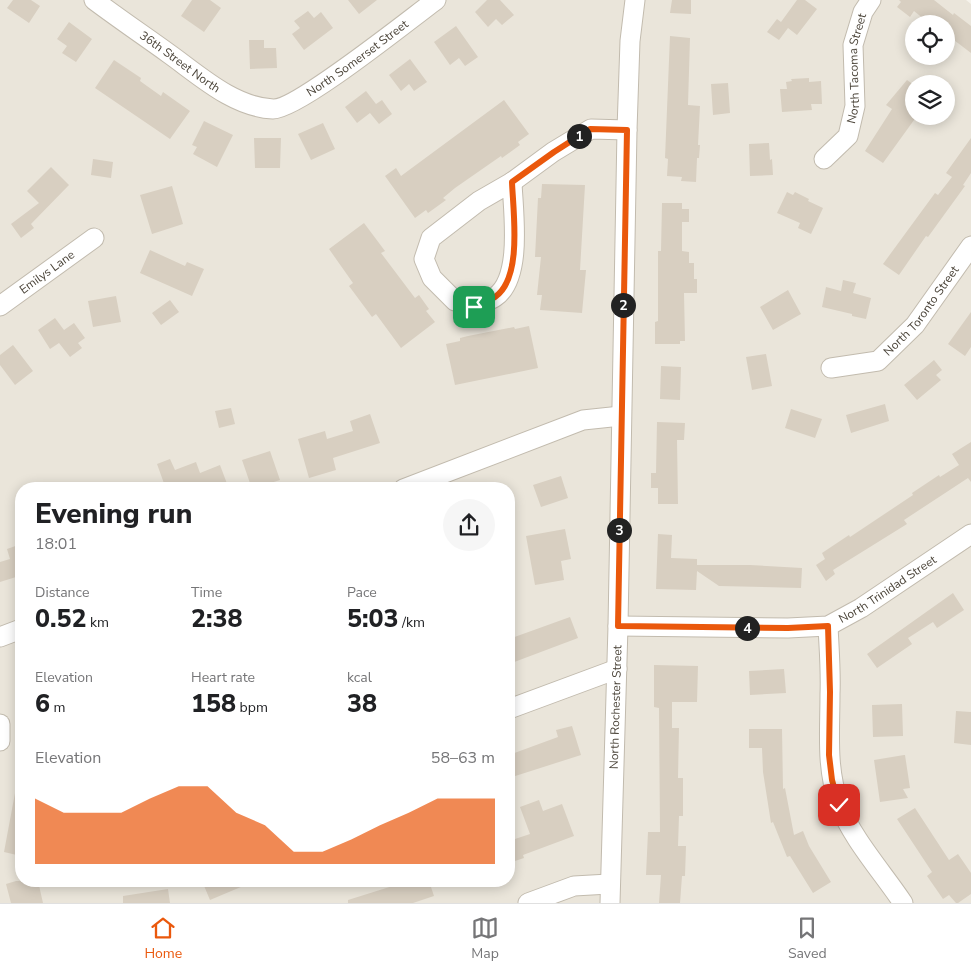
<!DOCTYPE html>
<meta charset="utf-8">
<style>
:root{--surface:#fff;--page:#f6f6f6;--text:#202124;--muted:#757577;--line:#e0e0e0;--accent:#ea580c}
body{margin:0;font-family:"Nunito Sans",sans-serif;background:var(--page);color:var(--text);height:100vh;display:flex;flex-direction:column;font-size:19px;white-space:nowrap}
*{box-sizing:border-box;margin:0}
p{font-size:16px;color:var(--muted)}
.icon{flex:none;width:28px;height:28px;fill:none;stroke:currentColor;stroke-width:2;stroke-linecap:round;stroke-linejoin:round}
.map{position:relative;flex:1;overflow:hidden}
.sheet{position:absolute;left:15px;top:482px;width:500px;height:405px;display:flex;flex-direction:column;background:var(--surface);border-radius:20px;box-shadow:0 2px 12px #0003}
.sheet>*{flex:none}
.buttons{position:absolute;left:905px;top:15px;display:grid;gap:10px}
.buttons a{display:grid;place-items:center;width:50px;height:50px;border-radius:50%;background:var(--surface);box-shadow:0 2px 12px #0003;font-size:25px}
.pin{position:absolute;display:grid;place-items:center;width:42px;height:42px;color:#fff;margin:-21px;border-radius:10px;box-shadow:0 2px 8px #0006}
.km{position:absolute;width:25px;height:25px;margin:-12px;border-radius:50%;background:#222;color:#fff;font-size:14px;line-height:25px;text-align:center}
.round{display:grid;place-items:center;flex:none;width:52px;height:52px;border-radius:26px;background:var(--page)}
.overview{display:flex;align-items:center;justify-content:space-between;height:85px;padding:0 20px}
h1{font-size:28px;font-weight:800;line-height:38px}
.stats{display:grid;grid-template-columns:repeat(3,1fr);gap:8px;height:85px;padding:5px 20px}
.stats div{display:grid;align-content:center}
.stats b{font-size:25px;font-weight:800}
.stats small{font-size:14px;font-weight:400}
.stats p{font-size:14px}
.chart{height:140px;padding:10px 20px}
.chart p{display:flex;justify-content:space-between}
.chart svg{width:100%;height:90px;margin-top:5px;fill:var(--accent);opacity:.7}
.tab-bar{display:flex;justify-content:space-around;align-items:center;height:70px;border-top:1px solid var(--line);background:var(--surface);font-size:14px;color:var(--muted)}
.tab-bar a{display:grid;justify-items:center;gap:2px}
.tab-bar .active{color:var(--accent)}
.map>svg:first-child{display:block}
</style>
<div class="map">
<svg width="971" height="903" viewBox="0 0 971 903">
<rect width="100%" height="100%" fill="#f6f3ec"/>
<path fill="#eae5da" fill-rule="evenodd" d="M0,0H966L971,4V903H0ZM914,24H946V56H914ZM914,84H946V116H914ZM21,489H509V881H21Z"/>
<path fill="#d8cfc1" d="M13,0H31L40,6L29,23L7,8Z
M192,0H210L221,8L204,32L181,16Z
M348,0H377L359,14Z
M487,0H500L514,15L502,25L496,19L488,27L475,12Z
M672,0H691V14L670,13Z
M797,0H805L817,9L797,35L788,28L779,40L767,32L777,19L781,22Z
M899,0H934L953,15L954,13L971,26V53L946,34V24H930L914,11L910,17L897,7L901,2Z
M308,11L314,18L321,12L333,28L304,50L292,34L300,28L294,21Z
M69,22L92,39L76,62L62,53L67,46L57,39Z
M456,26L478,57L465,66L459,58L450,65L434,42Z
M670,36L690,38L688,105L700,106L698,145H700L699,158H697L696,182L681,181L682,177L667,176L668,159L665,158Z
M249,40H264V48H276L277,68L250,69Z
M410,59L427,82L414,91L409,84L401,91L389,75Z
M114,60L141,78L140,81L161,96L163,92L190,111L170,139L95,88Z
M809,78V82L821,81L822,104H811L812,110L782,112L780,89H787L786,82L792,81L791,79Z
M907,80L914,85V120L883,163L865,151L892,109L886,105Z
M728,83L730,113L713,115L711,84Z
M366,91L376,104L382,100L392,114L379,124L370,113L357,123L345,107Z
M504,100L529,134L518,142L520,145L502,158L501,156L455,188L443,198L446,200L435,208L428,213L426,210L415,218L385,176L396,168L401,176Z
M204,121L233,135L217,167L193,154L197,147L192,145Z
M323,123L335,149L311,160L298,134Z
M254,138H281L280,168H255Z
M971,138V173L963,185L965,186L928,237L926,236L899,275L883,264L935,193L938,195L952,177L946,173Z
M769,143L770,160L772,159L773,175L750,176L749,144Z
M93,159L113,162L111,178L91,175Z
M51,167L69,185L31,224L34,228L21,238L11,224L39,203L27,191Z
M542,184L585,185L580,270H586L582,313L540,310L542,295H537L541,257H535L538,198H541Z
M172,186L183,224L152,234L140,195Z
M787,192L793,195L795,192L809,199L808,201L823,208L811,234L798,228L800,223L777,213Z
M662,203H682V209H689V222H682V251L689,252V263H694V279H697V293H684L685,341H680V344H655V322L658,321V251H661Z
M364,223L385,251L381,253L415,298L419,295L429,309L426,311L435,322L401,348L376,314L372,317L349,286L353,283L329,249Z
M150,250L185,266L187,262L204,269L192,296L140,273Z
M843,280L856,283L853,293L871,298L866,319L852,316V314L822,307L826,287L841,291Z
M788,290L801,314L773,330L760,307Z
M116,296L121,322L93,327L88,301Z
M170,300L179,312L161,325L152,313Z
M971,312V347L965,356L948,344Z
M55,318L64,330L74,323L85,338L78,343L82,348L70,357L59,343L50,349L38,330Z
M529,326L538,368L455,385L446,344L460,341V338L468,336L514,327L515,329Z
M13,345L33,371L15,385L0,365V355Z
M766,354L772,386L752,390L746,357Z
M934,360L942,370L936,375L941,380L917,400L904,385Z
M661,366L681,367L680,400L660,399Z
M885,404L889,421L851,433L846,415Z
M231,408L235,424L219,428L215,411Z
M791,409L822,419L815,438L785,428Z
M370,414L380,443L333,458L336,470L309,478L298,439L325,431L327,439L353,431L350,421Z
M657,422L685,423L684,440H677L678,504H658V488H651V473H656Z
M971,442V482L968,478L904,520L907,524L833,570L835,574L826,581L816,565L825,559L822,553L849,535L850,537L913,495L912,493L939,475L940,477L959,465L952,454Z
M270,451L280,480L252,489L242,460Z
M170,459L175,470L196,462L200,473L220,465L229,489H166L157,464Z
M561,476L568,498L541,507L533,485Z
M565,529L571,559L561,561L564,580L535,585L526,536Z
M658,534L672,535L671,558L697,559V565H750L802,568L801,588L719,586L697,571L696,590L656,589Z
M21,544V586H19L16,577L0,582V562L10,559L7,549Z
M953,593L964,610L937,628L933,622L908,638L912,644L877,668L867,654Z
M570,617L578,638L509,664V639Z
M654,665L698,666L697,702H672V728H679L678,778H683V816H679L678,846H686L685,876H682L680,903H659L661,875H646L648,832H660L659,708L654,707Z
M784,669L786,693L750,695L749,671Z
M902,704L903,736L873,737L872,705Z
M956,711L971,712V745L954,743Z
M572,726L581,755L509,778V755L558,737L556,730Z
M749,729H782L783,789L785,788L794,835L803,831L809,846L831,882L813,893L790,856L787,857L773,822L771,823L763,772L762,748H749Z
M904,755H905L910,788L903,789L908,798L880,802L874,760Z
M15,793H21V856L4,852Z
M539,800L543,811L562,804L574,836L523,855L524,858L509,863V841L530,834L520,807Z
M915,808L949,860L958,854L971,873V894L958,903H956L949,895L943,899L927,876L932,872L897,819Z
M16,881H38L43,903H11L6,884Z
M202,881H255L210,900Z
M399,881H429L434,896L413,903H348V900L399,884Z
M168,889L170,903H123V896Z"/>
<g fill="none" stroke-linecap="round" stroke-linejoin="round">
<g stroke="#c2bbae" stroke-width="21">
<g id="minor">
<path id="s1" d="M94,0C118,18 143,35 168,53C199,75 233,107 273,109C297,110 410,19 436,0"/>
<path id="s2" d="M824,159L848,136L855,106L853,45L863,12L871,0"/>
<path d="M512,182C513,211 523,278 495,297C489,301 481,303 474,307L455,301L432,278L424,259L431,238L479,201Z"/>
<path d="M512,182L553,152L591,129L627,130"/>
<path id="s3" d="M0,306L94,238"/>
<path id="s4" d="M831,368L878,361L915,325L971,246"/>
<path d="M403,489L583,420L621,416"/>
<path id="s5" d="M618,626L788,628L828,626L861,608L971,534"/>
<path d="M828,626C829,648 831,671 830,694C830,732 826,768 839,804C851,837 883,873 903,903"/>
<path d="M0,637L21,629"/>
<path d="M509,709L617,669"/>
<path d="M0,724V741"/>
<path d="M528,903L574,886L609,884"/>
<path id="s6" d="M610,903L618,626L627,130L630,41L635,0"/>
</g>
</g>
<use href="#minor" stroke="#fff" stroke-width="19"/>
</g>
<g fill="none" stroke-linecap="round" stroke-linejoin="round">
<g stroke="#fff" stroke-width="10">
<path id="route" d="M474,307C481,303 489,301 495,297C523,278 513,211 512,182L554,152L590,129L627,130L618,626L788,628L828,626L830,692L829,755L832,780L839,805"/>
</g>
<use href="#route" stroke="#ea580c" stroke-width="6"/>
</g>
<g text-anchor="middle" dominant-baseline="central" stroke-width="5" stroke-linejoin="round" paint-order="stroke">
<g font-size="12" fill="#4b4439" stroke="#fff">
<text stroke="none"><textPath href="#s1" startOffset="311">North Somerset Street</textPath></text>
<text stroke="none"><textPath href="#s1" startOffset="106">36th Street North</textPath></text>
<text stroke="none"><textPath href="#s2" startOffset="102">North Tacoma Street</textPath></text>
<text stroke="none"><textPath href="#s3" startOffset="58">Emilys Lane</textPath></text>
<text stroke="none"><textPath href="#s4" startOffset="114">North Toronto Street</textPath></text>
<text stroke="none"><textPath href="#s5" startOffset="280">North Trinidad Street</textPath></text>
<text stroke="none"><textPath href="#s6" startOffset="196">North Rochester Street</textPath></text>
</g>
</g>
</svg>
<div class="buttons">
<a><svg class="icon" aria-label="locate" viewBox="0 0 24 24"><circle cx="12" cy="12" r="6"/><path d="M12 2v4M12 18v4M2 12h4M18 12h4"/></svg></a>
<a><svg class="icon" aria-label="layers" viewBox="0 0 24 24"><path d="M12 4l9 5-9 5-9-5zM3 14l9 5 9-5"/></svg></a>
</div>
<div class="pin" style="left:474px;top:307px;background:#1e9e55"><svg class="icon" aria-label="arrive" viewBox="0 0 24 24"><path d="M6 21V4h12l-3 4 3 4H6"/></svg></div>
<div class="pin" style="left:839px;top:805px;background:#d93025"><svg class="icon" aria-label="check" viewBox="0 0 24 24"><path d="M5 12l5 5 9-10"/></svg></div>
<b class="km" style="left:579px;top:136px">1</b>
<b class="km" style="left:623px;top:305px">2</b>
<b class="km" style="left:619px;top:530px">3</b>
<b class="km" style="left:747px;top:628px">4</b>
<section class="sheet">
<div class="overview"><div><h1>Evening run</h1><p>18:01</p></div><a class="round"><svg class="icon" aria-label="share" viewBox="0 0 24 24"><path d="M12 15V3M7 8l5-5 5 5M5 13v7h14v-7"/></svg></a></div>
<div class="stats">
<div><p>Distance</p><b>0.52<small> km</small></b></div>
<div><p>Time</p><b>2:38</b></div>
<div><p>Pace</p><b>5:03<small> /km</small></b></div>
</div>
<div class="stats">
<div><p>Elevation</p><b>6<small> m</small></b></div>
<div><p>Heart rate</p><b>158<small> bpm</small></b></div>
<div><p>kcal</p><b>38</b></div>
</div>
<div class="chart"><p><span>Elevation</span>58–63 m</p>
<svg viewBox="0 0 160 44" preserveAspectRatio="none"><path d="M0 44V12L10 19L20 19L30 19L40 12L50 6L60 6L70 19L80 25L90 38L100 38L110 32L120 25L130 19L140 12L150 12L160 12V44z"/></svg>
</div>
</section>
</div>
<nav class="tab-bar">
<a class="active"><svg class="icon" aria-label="home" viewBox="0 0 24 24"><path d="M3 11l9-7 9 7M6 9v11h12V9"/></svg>Home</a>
<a><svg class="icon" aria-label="map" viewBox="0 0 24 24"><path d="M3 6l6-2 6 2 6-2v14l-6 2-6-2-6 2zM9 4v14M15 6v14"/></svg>Map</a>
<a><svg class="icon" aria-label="saved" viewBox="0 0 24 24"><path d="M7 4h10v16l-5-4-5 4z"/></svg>Saved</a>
</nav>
